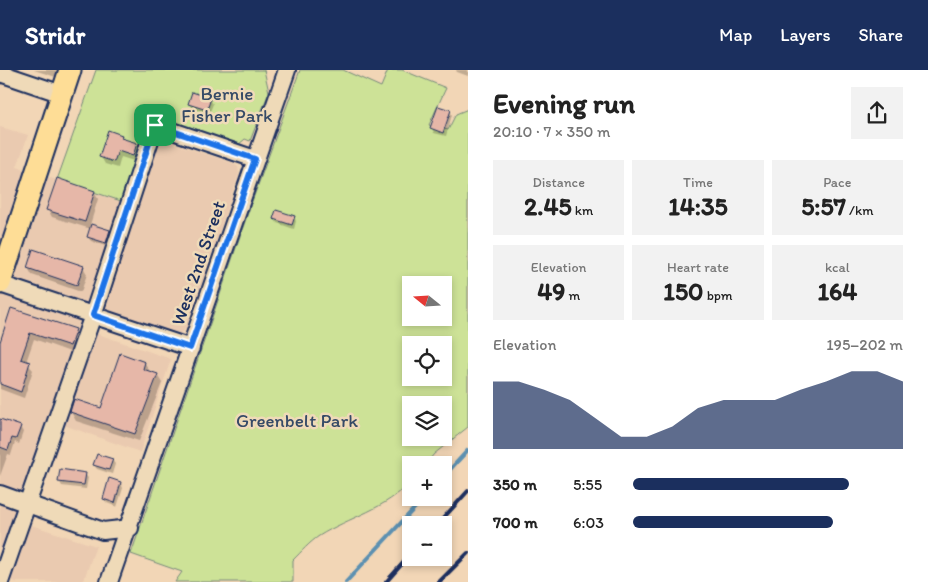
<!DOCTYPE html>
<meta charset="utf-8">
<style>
:root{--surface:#fff;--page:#f2f2f2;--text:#222;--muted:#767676;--accent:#1b2f5e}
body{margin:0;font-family:Itim,sans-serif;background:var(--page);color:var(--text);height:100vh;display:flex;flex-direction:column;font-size:19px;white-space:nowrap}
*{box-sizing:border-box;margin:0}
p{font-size:16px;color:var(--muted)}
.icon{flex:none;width:28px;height:28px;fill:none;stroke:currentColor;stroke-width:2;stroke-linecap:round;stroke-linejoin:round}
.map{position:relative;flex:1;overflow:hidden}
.panel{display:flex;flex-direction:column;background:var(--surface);width:460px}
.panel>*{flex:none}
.needle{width:32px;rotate:288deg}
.fabs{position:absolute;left:402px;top:206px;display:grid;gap:10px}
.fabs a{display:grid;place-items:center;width:50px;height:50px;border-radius:0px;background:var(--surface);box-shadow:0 2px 8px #0003;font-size:25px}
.pin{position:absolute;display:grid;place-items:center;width:42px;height:42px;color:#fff;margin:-21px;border-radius:10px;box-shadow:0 2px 8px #0006}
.round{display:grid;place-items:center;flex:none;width:52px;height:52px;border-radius:0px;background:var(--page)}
.summary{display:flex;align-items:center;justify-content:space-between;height:85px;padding:0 25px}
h1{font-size:28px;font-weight:700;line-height:38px}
.figures{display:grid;grid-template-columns:repeat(3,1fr);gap:8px;height:85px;padding:5px 25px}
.figures div{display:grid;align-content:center;border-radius:0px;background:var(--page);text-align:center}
.figures b{font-size:25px;font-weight:700}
.figures small{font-size:14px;font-weight:400}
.figures p{font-size:14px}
.chart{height:140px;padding:10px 25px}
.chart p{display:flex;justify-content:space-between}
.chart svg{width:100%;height:90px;margin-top:5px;fill:var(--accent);opacity:.7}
ul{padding:0 25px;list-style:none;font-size:16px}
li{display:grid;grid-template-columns:80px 60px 1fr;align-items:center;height:38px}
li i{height:12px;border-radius:6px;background:var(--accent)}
header{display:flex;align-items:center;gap:30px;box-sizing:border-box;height:70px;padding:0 25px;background:var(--accent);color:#fff}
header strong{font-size:24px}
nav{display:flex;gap:28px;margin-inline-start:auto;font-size:18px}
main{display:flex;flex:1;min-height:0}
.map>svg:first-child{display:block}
</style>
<header>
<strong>Stridr</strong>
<nav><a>Map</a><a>Layers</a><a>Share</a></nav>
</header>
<main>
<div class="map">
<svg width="468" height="512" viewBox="0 0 468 512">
<rect width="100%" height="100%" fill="#f2d6b6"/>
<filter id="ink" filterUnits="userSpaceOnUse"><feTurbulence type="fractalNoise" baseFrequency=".02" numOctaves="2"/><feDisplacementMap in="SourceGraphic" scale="10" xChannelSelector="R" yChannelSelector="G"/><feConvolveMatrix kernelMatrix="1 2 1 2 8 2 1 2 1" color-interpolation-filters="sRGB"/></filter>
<g filter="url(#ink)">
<path fill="#eacab0" d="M0,57L28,65L17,97L121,131L0,489Z
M158,68L233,93L238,97L239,104L186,259L177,265L102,239Z
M92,262L171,289L140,382L61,354Z
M28,454L96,476L83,512H16L8,509Z"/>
<path fill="#cde297" stroke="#74887a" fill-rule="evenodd" d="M96,0H264L269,22L250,71L245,69L238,75L150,44L121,131L57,110Z
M300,0H343L381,17L388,0H402L446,18L429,55L448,60L456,44L468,39V357L434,384L425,395H411V411C387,439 349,447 319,466C310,472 301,482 293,490V512H175L182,502L131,484L250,137ZM411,215H444V248H411ZM411,275H444V308H411ZM411,335H444V368H411Z"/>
<path fill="#0003" d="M34,0H58L56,7Z
M456,0H468V6L457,2Z
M210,29L213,34L209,44L192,38L189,34Z
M450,41L452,45L446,66L434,63L432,58Z
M121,66L124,71L136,75L140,81L137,92L121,87L118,98L105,94L101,87Z
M94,122L98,129L90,155L109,161L112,166L108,177L91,171L88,167L91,159L52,147L48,140Z
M294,147L296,151L294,159L277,153L275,149Z
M83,197L87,204L81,222L32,205L28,198Z
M12,239L75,260L79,267L73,283L34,269L26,292L33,300L24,328L0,319V277Z
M145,293L150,302L157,305L162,313L139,371L76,351L71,342L102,339Z
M0,350L20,357L23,362L19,374L15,372L11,385L8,384L0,406Z
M112,390L115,394L112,404L97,399L94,395Z
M85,404L88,408L86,419L62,416L59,411Z
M110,410L121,413L123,418L117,437L107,433L104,429Z"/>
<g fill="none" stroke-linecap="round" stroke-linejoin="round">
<path stroke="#5c90b1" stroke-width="4" d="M444,406L468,380
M346,512L424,428"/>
</g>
<path fill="#e6b7a8" stroke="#1b2f5e" d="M192,22L211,28L207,40L188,34Z
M438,36L451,40L443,63L430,58Z
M108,60L122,65L121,68L137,73L133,86L118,81L114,92L99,87Z
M57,108L95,121L85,152L46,140Z
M276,140L295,146L292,155L273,149Z
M91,154L110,160L106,173L87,167Z
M33,179L84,196L77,215L27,198Z
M11,238L76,259L70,276L30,263L21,289L30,292L21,322L0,314V272Z
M120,283L145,292L143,299L158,304L135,364L70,342L74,329L101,338Z
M0,349L21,356L16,369L12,368L8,380L0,377Z
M97,384L113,389L109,400L93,395Z
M60,399L86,403L84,415L58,412Z
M109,408L121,412L115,433L103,429Z"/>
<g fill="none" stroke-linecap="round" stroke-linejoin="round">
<g stroke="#1b2f5e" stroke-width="20">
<path id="minor" d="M0,3L62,24
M0,214L191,278
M0,424L103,461L130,458
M0,512L93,245L155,55L255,89
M109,512L287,0"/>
</g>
<g stroke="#1b2f5e" stroke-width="25">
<path id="major" d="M0,213L70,0"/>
</g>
<use href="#minor" stroke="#efdab8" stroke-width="16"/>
<use href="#major" stroke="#fedd96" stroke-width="21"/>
<path stroke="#1b2f5e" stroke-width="4" d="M437,455L468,421
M386,512L411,484
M439,512L468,483"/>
</g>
</g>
<g fill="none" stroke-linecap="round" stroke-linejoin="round" filter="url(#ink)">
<g stroke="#fff" stroke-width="10">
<path id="route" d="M155,55L255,89L190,278L93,245Z"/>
</g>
<use href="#route" stroke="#1a73e8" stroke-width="6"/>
</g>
<g text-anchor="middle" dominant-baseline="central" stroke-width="5" stroke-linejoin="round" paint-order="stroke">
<g font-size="19" fill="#364a67" stroke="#efdab8">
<text x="227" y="23">Bernie<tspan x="227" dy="22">Fisher Park</tspan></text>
<text x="297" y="350">Greenbelt Park</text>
</g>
<g font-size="19" fill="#1b2f5e" stroke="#efdab8">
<text transform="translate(198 193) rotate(-71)">West 2nd Street</text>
</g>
</g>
</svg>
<div class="fabs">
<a><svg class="needle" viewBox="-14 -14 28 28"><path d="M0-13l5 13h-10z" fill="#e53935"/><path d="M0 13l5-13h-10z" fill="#767676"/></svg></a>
<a><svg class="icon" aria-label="locate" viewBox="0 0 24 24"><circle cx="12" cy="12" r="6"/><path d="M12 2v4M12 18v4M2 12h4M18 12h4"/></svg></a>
<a><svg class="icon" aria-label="layers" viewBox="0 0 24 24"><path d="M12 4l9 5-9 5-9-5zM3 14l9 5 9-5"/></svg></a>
<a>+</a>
<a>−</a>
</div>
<div class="pin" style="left:155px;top:55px;background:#1e9e55"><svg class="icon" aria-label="arrive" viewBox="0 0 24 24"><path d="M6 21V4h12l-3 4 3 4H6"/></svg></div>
</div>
<section class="panel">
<div class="summary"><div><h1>Evening run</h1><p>20:10 · 7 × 350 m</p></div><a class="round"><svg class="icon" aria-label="share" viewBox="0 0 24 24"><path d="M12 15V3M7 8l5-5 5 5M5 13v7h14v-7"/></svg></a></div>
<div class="figures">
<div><p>Distance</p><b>2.45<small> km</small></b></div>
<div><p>Time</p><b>14:35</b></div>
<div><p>Pace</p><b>5:57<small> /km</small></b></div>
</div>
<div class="figures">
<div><p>Elevation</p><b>49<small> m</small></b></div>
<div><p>Heart rate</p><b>150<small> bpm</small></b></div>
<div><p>kcal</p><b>164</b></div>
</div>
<div class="chart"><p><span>Elevation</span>195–202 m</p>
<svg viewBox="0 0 160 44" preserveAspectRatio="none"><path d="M0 44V11L10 11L20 15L30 20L40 29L50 38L60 38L70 33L80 24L90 20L100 20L110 20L120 15L130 11L140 6L150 6L160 11V44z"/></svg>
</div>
<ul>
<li><b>350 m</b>5:55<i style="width:80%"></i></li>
<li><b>700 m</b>6:03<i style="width:74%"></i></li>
</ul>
</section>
</main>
